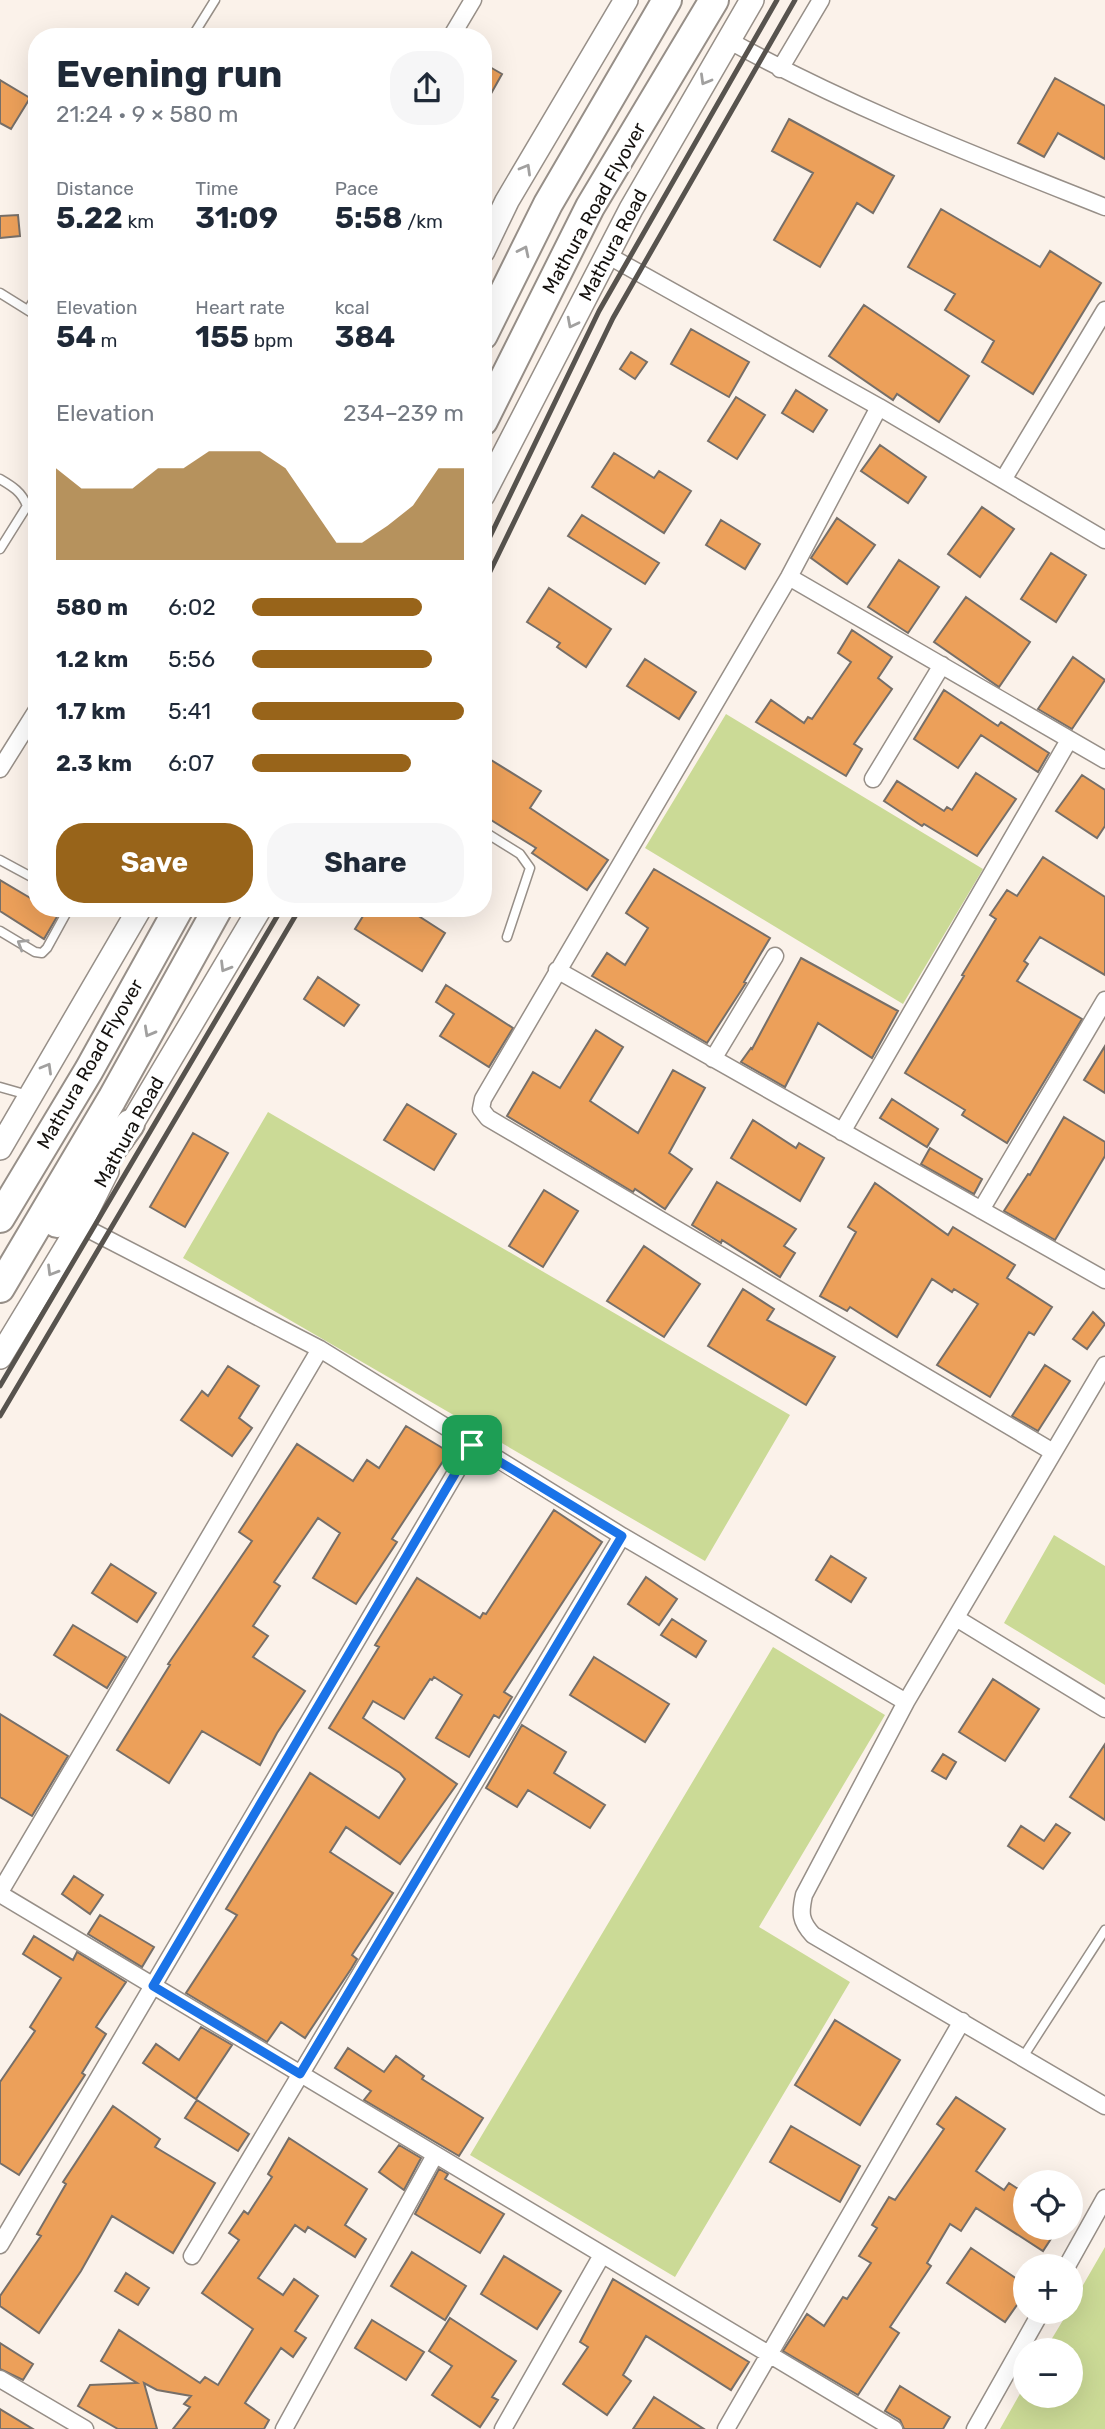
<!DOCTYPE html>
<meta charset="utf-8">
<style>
:root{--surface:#fff;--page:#f6f6f7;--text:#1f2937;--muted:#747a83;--accent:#98641a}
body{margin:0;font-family:Rubik,sans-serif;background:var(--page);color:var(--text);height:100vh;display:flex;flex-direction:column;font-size:26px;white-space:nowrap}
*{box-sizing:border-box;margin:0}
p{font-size:23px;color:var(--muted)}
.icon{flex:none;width:38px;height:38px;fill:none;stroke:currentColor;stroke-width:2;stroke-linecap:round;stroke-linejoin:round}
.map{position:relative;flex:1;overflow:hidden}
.panel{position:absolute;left:28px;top:28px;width:464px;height:889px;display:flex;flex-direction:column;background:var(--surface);border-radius:28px;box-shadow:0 7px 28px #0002}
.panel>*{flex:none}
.fabs{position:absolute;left:1013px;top:2170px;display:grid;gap:14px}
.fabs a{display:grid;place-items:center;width:70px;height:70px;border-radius:50%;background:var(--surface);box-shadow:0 7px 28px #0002;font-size:35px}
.pin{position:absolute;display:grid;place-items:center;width:60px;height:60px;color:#fff;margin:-30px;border-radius:14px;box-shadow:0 4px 10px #0006}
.round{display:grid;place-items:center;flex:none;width:74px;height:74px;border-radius:28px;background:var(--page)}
.headline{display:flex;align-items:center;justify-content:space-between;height:119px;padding:0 28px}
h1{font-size:38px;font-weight:700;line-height:52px}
.figures{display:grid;grid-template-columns:repeat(3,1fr);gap:10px;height:119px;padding:7px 28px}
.figures div{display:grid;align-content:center}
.figures b{font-size:30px;font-weight:700}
.figures small{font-size:19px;font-weight:400}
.figures p{font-size:19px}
.chart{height:196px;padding:14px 28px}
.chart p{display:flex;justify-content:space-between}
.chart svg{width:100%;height:126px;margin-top:7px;fill:var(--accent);opacity:.7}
.primary-button{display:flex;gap:14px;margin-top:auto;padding:14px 28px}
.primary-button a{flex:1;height:80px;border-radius:28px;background:var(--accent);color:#fff;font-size:28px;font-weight:700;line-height:80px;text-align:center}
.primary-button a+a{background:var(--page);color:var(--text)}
ul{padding:0 28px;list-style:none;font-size:23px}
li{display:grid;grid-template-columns:112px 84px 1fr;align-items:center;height:52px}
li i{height:18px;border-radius:9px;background:var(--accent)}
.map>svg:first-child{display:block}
</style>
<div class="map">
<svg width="1105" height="2429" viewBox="0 0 1105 2429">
<rect width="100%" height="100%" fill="#fbf2ea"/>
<path fill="#cbda96" d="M726,714L983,869L903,1004L645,848Z
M268,1112L790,1415L705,1561L183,1258Z
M1054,1535L1105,1566V1685L1004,1623Z
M773,1647L885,1715L759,1927L850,1982L675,2277L470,2155Z
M1105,2247V2429H1000L1025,2385L1026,2396H1071V2350H1045L1068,2312H1071V2306Z"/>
<path fill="#eca05a" stroke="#776f68" stroke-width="2" d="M483,63L502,74L483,108Z
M1055,78L1105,106V159L1058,133L1044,157L1018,143Z
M0,80L30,98L11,129L0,123Z
M789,119L894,176L873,213L857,203L820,267L774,240L813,173L772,151Z
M941,209L1040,267L1050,251L1101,283L1033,394L982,362L994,341L945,310L955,294L908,267Z
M18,215L20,236L0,238V216Z
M864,305L969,376L939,422L897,394L893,400L829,356Z
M691,329L749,362L729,397L671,364Z
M631,352L647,362L635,379L620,369Z
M796,390L827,410L813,432L782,413Z
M736,397L765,415L737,459L708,441Z
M880,445L926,477L908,503L861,471Z
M614,453L654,478L659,471L691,491L664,533L592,487Z
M982,507L1014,529L980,577L948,554Z
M582,515L659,563L645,584L568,536Z
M837,518L875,545L847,584L811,558Z
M721,520L760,544L745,569L706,545Z
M1051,553L1086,575L1056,622L1021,599Z
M899,560L939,587L908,633L868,607Z
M549,588L611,629L586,667L557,647L560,643L527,622Z
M966,597L1030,642L999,687L934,642Z
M852,630L892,657L878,678L892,689L854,744L862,749L846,776L756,722L771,700L804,723L808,717L812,719L851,662L838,653Z
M1073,657L1105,680L1072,729L1038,709Z
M645,659L696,692L679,719L627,686Z
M944,690L998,726L1001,722L1049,753L1038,772L981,735L958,768L914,739Z
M483,755L541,791L530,808L608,860L587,890L532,853L536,848L483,815Z
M976,773L1016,799L977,856L924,824L922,826L884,801L897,781L944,811L947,807L952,810Z
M1082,775L1105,790V826L1097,838L1056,811Z
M1043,857L1105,897V975L1040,937L1024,961L1028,964L1017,981L1082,1019L1007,1143L962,1115L965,1110L905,1073L964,976L962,975L996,919L990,915L1007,890L1017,896Z
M654,869L770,938L744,982L746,983L707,1043L592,976L607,953L625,965L648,928L626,913Z
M0,880L37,902V908H47L58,915L44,939L0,911Z
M368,908H406L445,933L422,971L355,929Z
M801,958L898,1011L872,1058L818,1023L785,1087L741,1062L751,1048L752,1049Z
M318,977L359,1005L344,1026L304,999Z
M446,985L513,1028L489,1067L440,1036L454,1014L436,1002Z
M596,1030L623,1047L590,1101L638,1133L673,1070L705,1088L669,1153L692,1169L665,1209L635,1189L633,1192L507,1116L533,1072L560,1088Z
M1105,1046V1093L1084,1080Z
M892,1099L938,1129L927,1147L880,1118Z
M407,1104L456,1134L434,1170L384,1140Z
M1064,1117L1105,1142V1156L1055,1240L1004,1211L1028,1174L1030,1175Z
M753,1120L796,1148L799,1143L824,1158L800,1201L731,1158Z
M193,1133L228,1153L185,1227L150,1207Z
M930,1148L982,1179L974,1194L921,1164Z
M717,1182L796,1229L784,1246L795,1253L780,1277L722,1240L721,1243L692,1225Z
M875,1183L948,1235L953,1227L1015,1265L1007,1278L1052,1307L1034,1335L1029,1332L990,1397L937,1365L978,1304L954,1289L952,1292L932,1279L897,1337L850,1307L847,1311L820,1296L856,1232L848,1227Z
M544,1190L578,1211L543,1267L509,1246Z
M644,1246L700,1284L664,1337L607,1301Z
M743,1289L774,1309L767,1320L835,1357L806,1405L708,1346Z
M1093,1312L1105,1324L1087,1349L1073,1339Z
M1045,1365L1070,1381L1038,1431L1012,1416Z
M228,1366L259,1386L239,1418L252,1428L232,1456L181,1420L202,1391L208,1396Z
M406,1426L449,1452L392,1539L397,1542L356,1604L313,1578L340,1533L318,1518L274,1582L280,1586L253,1626L268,1636L253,1657L305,1691L277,1733L260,1765L202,1731L169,1783L117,1750L170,1665L168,1664L252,1541L239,1532L297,1444L353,1481L367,1460L379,1468Z
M554,1510L602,1542L504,1692L512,1697L499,1718L494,1715L469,1757L436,1738L462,1695L434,1677L432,1680L430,1679L404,1719L373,1701L363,1718L457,1784L400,1864L346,1827L330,1852L393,1893L352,1955L357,1959L351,1969L305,2038L281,2022L267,2042L186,1993L237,1915L226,1909L310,1773L379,1818L405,1779L400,1773L329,1728L379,1647L375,1645L417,1578L480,1618L483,1613L486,1614Z
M831,1556L866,1578L851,1602L816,1580Z
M111,1564L156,1593L137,1622L92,1593Z
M646,1577L677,1599L659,1625L628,1604Z
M672,1619L706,1641L696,1657L661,1635Z
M73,1625L126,1657L107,1688L54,1655Z
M594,1657L669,1704L645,1742L570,1695Z
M993,1679L1039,1709L1005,1761L959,1732Z
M0,1714L68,1756L32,1816L0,1797Z
M522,1725L566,1752L554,1773L605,1805L590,1828L528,1790L517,1807L486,1788Z
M1105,1744V1820L1070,1797Z
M943,1754L956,1762L946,1779L932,1771Z
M1056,1824L1070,1833L1043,1869L1008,1846L1021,1826L1044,1841Z
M74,1876L103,1895L90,1914L62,1894Z
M100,1915L154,1947L142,1967L88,1934Z
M34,1936L73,1960L77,1952L126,1982L96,2027L106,2034L82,2073L85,2075L19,2175L0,2163V2082L35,2031L30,2027L61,1978L23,1954Z
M835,2020L900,2060L860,2125L795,2085Z
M201,2027L232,2045L196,2099L143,2063L156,2044L179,2060Z
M348,2048L384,2072L396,2056L424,2076L422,2079L483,2118L459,2156L364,2100L371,2091L335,2068Z
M956,2097L1005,2129L976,2171L1004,2190L1009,2183L1026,2194V2228H1058L1043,2251L976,2208L961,2231L950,2224L927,2263L931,2266L890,2327L899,2333L858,2395L783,2351L807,2314L824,2326L843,2297L847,2299L871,2263L859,2256L877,2228L872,2225L889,2197L895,2200L944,2129L937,2124Z
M197,2100L249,2134L238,2151L185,2118Z
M113,2106L160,2139L155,2147L215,2183L173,2253L112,2216L81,2271L39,2333L0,2306V2296L41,2236L37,2234L66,2184L63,2182Z
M791,2126L860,2166L840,2202L770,2162Z
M289,2138L367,2189L345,2225L366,2239L355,2257L308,2227L305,2232L295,2225L258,2278L283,2295L294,2279L318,2296L295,2331L306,2338L293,2357L281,2348L245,2403L269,2420L264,2429H173L190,2407L184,2404L191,2396L157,2390L144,2383L157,2429H118L78,2406L90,2385L137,2383L101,2361L119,2330L200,2383L205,2377L218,2385L253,2329L202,2293L239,2240L229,2233L244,2211L248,2214L272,2177L268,2174Z
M399,2145L421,2158L404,2190L379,2172Z
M439,2169L448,2174L445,2179L504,2214L480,2253L415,2214Z
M971,2248L1026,2285V2292L1005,2322L947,2283Z
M412,2252L466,2286L445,2320L391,2286Z
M504,2256L561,2291L537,2329L481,2294Z
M126,2273L149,2288L138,2305L115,2291Z
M613,2279L749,2362L731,2390L646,2336L623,2375L631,2381L607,2415L563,2384L588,2347L580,2342Z
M450,2318L516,2361L492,2397L498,2400L480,2427L432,2395L452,2366L429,2351Z
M372,2320L424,2352L406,2380L355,2348Z
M0,2343L33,2364L23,2380L0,2369Z
M900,2386L950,2417L943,2429H904L900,2420L885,2411Z
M654,2397L704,2429H633Z
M0,2409L33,2429H0Z"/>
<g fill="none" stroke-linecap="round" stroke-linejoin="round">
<g stroke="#978f88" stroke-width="11">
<path id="service" d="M192,37L215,0
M0,293L37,316
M28,310L37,295
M0,479C12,486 22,492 27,506L0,549
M483,831L520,854L530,868L507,937
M0,860L37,880
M0,931L35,952L42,953L47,948L69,908
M0,1087L28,1095
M1023,2057L1105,1930"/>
</g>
<g stroke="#978f88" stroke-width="19">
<path id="minor" d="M451,37L473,0
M728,40C849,107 977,156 1105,207
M780,69L821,0
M607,255L879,407L1105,540
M879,407L789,577L483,1099L481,1109L488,1118L1053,1452
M1003,480L1105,310
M789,577L1105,760
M0,769L37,710
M873,779L942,665
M557,970L1105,1280
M713,1059L775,956
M842,1132L1069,740
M981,1210L1105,1000
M80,1225L320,1349L622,1536L906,1702
M1105,1365L906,1702L804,1895C800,1913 800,1921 813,1935L1105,2106
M956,1618L1105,1709
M0,1892L320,1349
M0,1894L894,2429
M0,2245L472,1445
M192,2256L622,1536
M1067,2266L1105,2198
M0,2379L85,2429
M284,2429L435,2155
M503,2429L602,2255
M726,2429L962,2021
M975,2429L1041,2312"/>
</g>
<g stroke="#978f88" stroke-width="26">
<path id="secondary" d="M483,251L507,201L626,0
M483,495L631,209L752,0
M122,1140L260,908
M0,1148L140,908
M0,1357L80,1225L107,1171"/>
</g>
<g stroke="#978f88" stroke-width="32">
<path id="trunk" d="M483,335L548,204L667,0
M483,421L590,207L714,0
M0,1218L89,1070L179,908
M57,1223L130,1124
M0,1288L112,1099L218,908"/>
</g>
<use href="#service" stroke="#fff" stroke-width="8"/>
<use href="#minor" stroke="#fff" stroke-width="16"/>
<use href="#secondary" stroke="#fff" stroke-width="23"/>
<use href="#trunk" stroke="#fff" stroke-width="28"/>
<path stroke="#57534e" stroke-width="5" d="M483,551L599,311L777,0
M483,586L613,318L795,0
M0,1386L282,908
M0,1416L300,908"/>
</g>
<defs><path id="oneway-chevron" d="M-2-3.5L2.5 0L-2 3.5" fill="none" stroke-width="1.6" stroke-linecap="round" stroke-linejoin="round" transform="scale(1.75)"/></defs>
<g stroke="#a1a09f">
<use href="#oneway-chevron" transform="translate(705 80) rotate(120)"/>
<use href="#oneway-chevron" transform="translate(526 169) rotate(-60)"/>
<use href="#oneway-chevron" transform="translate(524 251) rotate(-64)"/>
<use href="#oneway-chevron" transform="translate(572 323) rotate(117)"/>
<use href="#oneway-chevron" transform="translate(22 944) rotate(-148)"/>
<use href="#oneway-chevron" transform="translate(225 967) rotate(121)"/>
<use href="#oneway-chevron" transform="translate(149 1032) rotate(119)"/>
<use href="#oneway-chevron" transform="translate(47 1068) rotate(-60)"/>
<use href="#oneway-chevron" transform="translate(52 1271) rotate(121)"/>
</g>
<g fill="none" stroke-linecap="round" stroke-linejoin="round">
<g stroke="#fff" stroke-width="14">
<path id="route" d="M472,1445L622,1536L300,2074L153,1986Z"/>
</g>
<use href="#route" stroke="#1a73e8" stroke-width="9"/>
</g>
<g text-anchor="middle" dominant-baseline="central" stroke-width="6" stroke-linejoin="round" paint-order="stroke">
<g font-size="19" fill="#14110e" stroke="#fff">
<text transform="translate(594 208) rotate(-61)">Mathura Road Flyover</text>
<text transform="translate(613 245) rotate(-62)">Mathura Road</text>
<text transform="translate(90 1064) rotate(-60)">Mathura Road Flyover</text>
<text transform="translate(129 1132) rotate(-61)">Mathura Road</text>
</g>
</g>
</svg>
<div class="fabs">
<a><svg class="icon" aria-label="locate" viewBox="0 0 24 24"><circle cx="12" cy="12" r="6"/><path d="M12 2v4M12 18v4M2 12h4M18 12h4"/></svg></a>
<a>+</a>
<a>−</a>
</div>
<div class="pin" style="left:472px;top:1445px;background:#1e9e55"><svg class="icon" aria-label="arrive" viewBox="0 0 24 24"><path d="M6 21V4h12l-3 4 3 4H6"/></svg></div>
<section class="panel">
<div class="headline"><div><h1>Evening run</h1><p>21:24 · 9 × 580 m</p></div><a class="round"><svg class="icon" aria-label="share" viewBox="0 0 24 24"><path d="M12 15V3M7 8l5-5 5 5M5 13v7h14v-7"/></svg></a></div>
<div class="figures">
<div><p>Distance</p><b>5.22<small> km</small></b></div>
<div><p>Time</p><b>31:09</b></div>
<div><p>Pace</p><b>5:58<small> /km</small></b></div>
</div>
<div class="figures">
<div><p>Elevation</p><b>54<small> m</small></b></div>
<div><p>Heart rate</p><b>155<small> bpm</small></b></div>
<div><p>kcal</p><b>384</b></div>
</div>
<div class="chart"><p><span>Elevation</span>234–239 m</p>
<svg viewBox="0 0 160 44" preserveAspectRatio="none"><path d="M0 44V12L10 19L20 19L30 19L40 12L50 12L60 6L70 6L80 6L90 12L100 25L110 38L120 38L130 32L140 25L150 12L160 12V44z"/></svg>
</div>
<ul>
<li><b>580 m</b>6:02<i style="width:80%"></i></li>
<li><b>1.2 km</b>5:56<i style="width:85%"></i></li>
<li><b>1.7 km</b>5:41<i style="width:100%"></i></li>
<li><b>2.3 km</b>6:07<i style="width:75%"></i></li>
</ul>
<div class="primary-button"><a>Save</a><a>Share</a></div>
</section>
</div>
